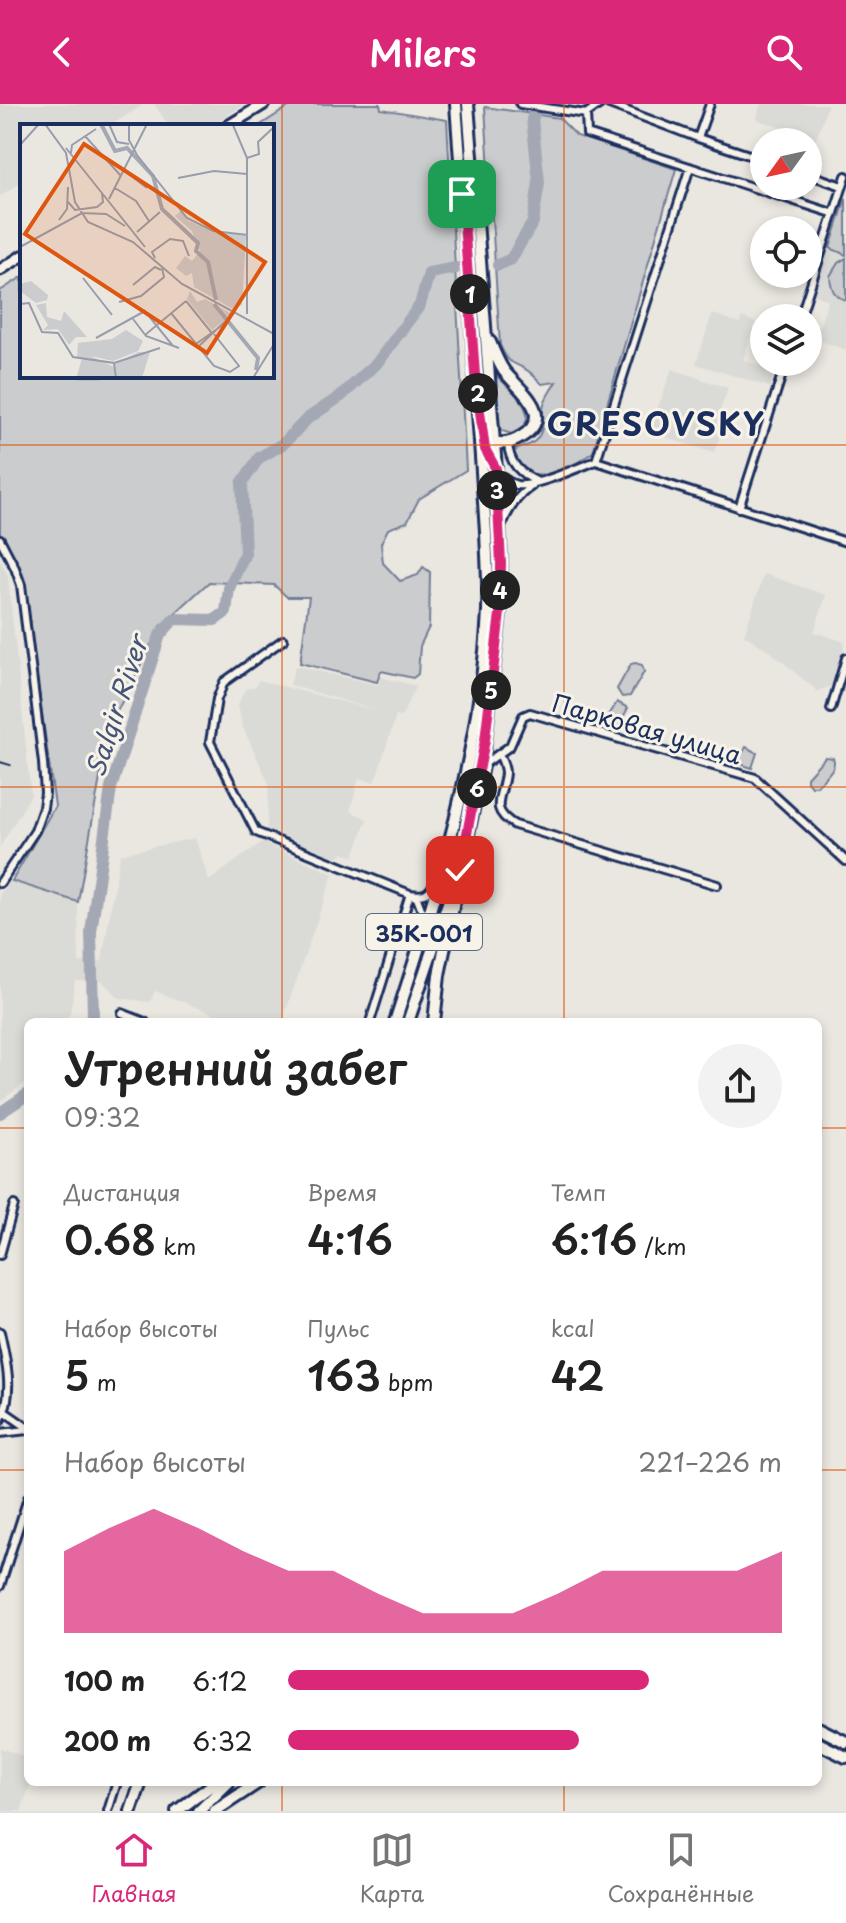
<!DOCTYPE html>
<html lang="ru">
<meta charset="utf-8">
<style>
:root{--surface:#fff;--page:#f2f2f2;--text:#222;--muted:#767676;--line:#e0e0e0;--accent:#db2777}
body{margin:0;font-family:"Playpen Sans",sans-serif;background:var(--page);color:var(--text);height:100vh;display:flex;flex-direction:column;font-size:30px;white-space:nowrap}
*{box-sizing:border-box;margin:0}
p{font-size:26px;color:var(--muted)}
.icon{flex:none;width:44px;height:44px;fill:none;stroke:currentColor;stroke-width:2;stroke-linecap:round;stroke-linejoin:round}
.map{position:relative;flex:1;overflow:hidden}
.details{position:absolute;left:24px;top:914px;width:798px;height:768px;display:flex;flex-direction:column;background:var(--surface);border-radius:12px;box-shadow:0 4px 12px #0003}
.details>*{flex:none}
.needle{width:52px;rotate:237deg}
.fabs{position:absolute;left:750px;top:24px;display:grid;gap:16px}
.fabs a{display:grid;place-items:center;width:72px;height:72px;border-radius:50%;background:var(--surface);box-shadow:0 4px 12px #0003;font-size:40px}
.pin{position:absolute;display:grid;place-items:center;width:68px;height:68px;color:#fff;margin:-34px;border-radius:16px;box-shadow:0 4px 12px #0006}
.km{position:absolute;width:40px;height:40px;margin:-20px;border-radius:50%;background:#222;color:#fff;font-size:22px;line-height:40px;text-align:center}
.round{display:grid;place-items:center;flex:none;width:84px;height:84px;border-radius:42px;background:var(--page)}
.overview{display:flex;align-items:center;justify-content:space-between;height:136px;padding:0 40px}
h1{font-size:44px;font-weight:600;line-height:60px}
.metrics{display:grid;grid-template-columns:repeat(3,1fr);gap:12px;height:136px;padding:8px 40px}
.metrics div{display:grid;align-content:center}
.metrics b{font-size:40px;font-weight:600}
.metrics small{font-size:22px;font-weight:400}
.metrics p{font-size:22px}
.chart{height:224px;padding:16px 40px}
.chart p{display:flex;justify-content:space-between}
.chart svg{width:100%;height:144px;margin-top:8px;fill:var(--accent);opacity:.7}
ul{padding:0 40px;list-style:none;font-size:26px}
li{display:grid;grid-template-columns:128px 96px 1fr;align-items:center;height:60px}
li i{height:20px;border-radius:10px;background:var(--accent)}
header{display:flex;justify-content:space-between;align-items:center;height:104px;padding:0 40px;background:var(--accent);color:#fff;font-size:36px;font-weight:600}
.tab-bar{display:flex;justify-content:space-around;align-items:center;height:112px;border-top:2px solid var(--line);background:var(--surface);font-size:22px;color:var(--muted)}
.tab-bar a{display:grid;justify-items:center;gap:4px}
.tab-bar .on{color:var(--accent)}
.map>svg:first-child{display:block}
</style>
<header><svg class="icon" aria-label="back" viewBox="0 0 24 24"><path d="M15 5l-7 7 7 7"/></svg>Milers<svg class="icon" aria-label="search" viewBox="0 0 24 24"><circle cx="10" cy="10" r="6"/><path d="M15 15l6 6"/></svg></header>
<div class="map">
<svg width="846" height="1707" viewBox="0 0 846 1707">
<rect width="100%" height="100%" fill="#eae7e0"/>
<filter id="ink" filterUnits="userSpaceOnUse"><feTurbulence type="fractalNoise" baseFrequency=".0125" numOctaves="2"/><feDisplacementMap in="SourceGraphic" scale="16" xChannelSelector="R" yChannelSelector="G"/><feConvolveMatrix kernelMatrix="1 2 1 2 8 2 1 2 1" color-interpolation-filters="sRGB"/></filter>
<g filter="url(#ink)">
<path fill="#dadad6" d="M0,0H144L110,22H22V78L0,92Z
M154,0H245L210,22H169Z
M761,0H828L816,35L756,15Z
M846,90V246L815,235L828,196L813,190Z
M712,210L740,219L742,213L755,218L743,256L775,267L770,283L696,260Z
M672,265L728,284L720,307L727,310L714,349L649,328Z
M0,455L8,472L31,691L0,743Z
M764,470L826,491L814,528L845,538L834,581L817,587L770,547L744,531Z
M295,562L378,581L381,573L416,582L401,613L396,612L379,665L374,678L359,674L350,707L367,715L354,752L342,749L337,753L267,725L269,680L242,621L238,601L245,585L256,582L258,576L386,609L290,581Z
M195,734L209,777L262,738L333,770L282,918H224L222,913L155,887L150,898L119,894L102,877H75L70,909L64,918H28V977L0,997V790L12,776L78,798L79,858L102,857L120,750Z
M0,1644L28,1654V1678H31L21,1707H0Z"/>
<path fill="#cbcccd" stroke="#737e96" stroke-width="2" d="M293,0H380L381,5L447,16L466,366L419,395L407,418L388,425L381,439L383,459L400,477L418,471L423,463L430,468L429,523L420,542L418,570L413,574L381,567L377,578L300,559L309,493H287L274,481L209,478L160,523L109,623L78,798L12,777L55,702L23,473L0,431V187L22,173V272H272V22H259Z
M485,3L559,14L577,32L676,65L593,348C570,365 526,389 513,348C519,343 528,343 535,337C547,325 540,313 544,300C546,293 552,284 556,278L542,280C537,275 531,268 525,265C509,256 509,261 500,241Z
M846,94V151L830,144Z
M846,154V196C834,193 831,185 830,172L838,159Z
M495,271C512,285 547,315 512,330L502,327L499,322Z
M635,559L642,561L644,568L630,592L622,593L617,585L631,560Z
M617,598L628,604L617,625L605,618Z
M746,643L757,649L752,664L737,659Z
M825,653L833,654C838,664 824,674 817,682H811L807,677V673Z"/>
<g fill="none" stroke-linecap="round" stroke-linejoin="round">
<path stroke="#a3a8b4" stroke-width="12" d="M498,161L511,155L533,118L539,78L532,15L539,0
M88,918L93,912L91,828L111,684L160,531L174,515L215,516L226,508L229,484L245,449L242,379L259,354L284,339L307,315L341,292L377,259L420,201L429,169L456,164
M0,1009L28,990"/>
<g stroke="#1b2f5e" stroke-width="12">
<path id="street" d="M520,0L586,10
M609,0L698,34L764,56
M586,10L587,30L832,109
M586,10L600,0
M698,34L710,0
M808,70L842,82
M800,214L846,72
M484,338C487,355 499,377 517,381C533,384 579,363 596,357
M508,339C509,359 520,370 538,378
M596,357L690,63
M596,357L846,438
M739,404L786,258
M501,423C508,407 516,392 532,382
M0,435L15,464L21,481L43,659L45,689L43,704L35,727L0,779
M283,536L224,578L217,595L210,638L256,728L410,790C422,792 429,791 434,779
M831,605L846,554
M499,650C502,656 505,662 505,669C503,693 487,705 515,721L717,781
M483,661L510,642L523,612L530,609L755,674L846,757
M122,909L145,918
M370,918L410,790L417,794L425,815
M0,1151L14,1101
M0,1228C6,1257 15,1289 0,1317
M5,1308L28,1324
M0,1329L28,1326
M0,1482L28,1394
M108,1707L117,1678"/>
</g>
<g stroke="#1b2f5e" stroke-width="15">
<path id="secondary" d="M228,22L264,0
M0,166L22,152"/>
</g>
<g stroke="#1b2f5e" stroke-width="16">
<path id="primary" d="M490,238C494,248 498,258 504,267C519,286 557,311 521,333C512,339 501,341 491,337
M395,918C439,784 481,648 488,507C489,480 487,455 486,428C483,388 481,348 478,308C471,205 463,103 456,0
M408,918L448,799
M434,918L439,871L482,662L500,509L501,459L496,365L468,0
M818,1624L846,1638
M818,1639L846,1653
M131,1707L141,1678
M177,1707L216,1678
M199,1707L229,1678
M215,1707L259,1678"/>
</g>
<use href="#street" stroke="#f7f3e8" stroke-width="6"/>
<use href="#secondary" stroke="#f7f3e8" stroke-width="9"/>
<use href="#primary" stroke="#f7f3e8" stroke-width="10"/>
<path stroke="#1b2f5e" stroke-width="2" stroke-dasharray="12 6" stroke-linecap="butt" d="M0,658L17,663"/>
</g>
</g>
<g fill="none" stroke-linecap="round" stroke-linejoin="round" filter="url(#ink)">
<g stroke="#fff" stroke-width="16">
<path id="route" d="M460,766L485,636L500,509L501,459L496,365L485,345L475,270L462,90"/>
</g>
<use href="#route" stroke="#db2777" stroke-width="10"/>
</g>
<path fill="none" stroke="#de5710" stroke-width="2" stroke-opacity="0.55" d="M282,0V918M564,0V918M0,341H846M0,683H846M0,1024H28M818,1024H846M0,1366H28M818,1366H846M282,1678V1707M564,1678V1707"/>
<g text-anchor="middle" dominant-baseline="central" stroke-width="6" stroke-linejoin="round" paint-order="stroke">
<rect fill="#f7f3e8" stroke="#5d6a87" stroke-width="2" x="366" y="810" width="116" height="36" rx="6"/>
<g font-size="22" font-weight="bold" fill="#1b2f5e">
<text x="424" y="828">35К-001</text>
</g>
<g font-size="24" fill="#1b2f5e" stroke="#f7f3e8">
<text transform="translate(647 624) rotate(16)">Парковая улица</text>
</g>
<g font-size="26" font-style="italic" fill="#445378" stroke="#f7f3e8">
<text transform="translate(116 602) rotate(-72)">Salgir River</text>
</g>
<g font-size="32" font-weight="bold" letter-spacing="2" fill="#1b2f5e" stroke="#f7f3e8">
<text x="656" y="319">GRESOVSKY</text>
</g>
</g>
<g transform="translate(20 20)">
<rect width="254" height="254" fill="#eae7e0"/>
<path d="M162,86L167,96L193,108L226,111L222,181L213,185L174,163L172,149L166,152L156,144L165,132L172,137L180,127L172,107L155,92ZM11,157L28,171L27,176L16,179L0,167V160ZM170,167L177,178L185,175L212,190L192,206L167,175ZM26,179L27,193L41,197L44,187L67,213H56L49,221L38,205L23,206L28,201L16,181ZM106,206L123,217L118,227L93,237L71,232L94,243L95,254L57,252L62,234L57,233L58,219L92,215ZM118,228H130L122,254H97L95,240Z" fill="#cbcccd"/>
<path fill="none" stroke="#a3a8b4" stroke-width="4" d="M81,0L95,27L107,24L133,52L142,85L178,119L176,127L188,138L196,176M194,180L238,234L236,246"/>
<path fill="none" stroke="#979dac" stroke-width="2" d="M25,0L46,29L55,78L68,98L113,118L162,160L254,210M89,0L97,18L109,20M109,0V16L117,31L167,94L193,107L228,111M213,1L227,34V190M65,12L101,52M0,21L19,0M46,24L125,123M51,29L52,21L76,5M227,34L239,30L238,18L254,3M106,48L127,64M158,54L194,47L227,50M95,64L116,77L129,97M89,75L127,0M48,78L55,86L77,83L83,78L82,69M39,96L47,85L48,63M117,108L140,88M0,123L62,89L86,90L105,102M135,134L132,128L150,115L163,117L169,132M63,154L92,191M113,161L135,143L141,146M166,177L191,208M99,178L121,172L144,153L142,144M0,180L9,179L22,208L38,209L53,233L94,239L96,254M124,186L153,222M151,189L194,242L210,248L219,242L194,210M113,195L126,212L159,224M125,211L166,177M76,214L125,187M176,220L204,200M178,223L214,189M94,239L140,224M233,254L254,220"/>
<path fill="#de5710" fill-opacity="0.15" stroke="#de5710" stroke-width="4" d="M64,20L245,138L187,229L5,110Z"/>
<rect width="254" height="254" fill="none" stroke="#1b2f5e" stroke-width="4"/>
</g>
</svg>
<div class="fabs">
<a><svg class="needle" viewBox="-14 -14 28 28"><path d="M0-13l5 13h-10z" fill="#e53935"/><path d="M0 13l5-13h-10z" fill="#767676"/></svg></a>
<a><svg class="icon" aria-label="locate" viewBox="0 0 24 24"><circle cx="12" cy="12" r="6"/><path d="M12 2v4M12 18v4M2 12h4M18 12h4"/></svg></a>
<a><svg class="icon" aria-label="layers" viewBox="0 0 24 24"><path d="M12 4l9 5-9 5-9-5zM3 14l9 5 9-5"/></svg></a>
</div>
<div class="pin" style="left:462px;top:90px;background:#1e9e55"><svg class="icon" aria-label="arrive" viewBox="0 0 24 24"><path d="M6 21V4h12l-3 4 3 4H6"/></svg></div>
<div class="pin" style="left:460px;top:766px;background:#d93025"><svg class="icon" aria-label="check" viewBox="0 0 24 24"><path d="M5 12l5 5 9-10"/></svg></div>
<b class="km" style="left:470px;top:190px">1</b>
<b class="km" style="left:478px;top:289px">2</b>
<b class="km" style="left:497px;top:386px">3</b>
<b class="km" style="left:500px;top:486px">4</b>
<b class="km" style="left:491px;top:586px">5</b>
<b class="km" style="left:477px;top:684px">6</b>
<section class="details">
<div class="overview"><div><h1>Утренний забег</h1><p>09:32</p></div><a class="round"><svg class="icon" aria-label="share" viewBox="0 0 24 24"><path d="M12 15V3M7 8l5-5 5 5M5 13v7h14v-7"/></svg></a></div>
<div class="metrics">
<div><p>Дистанция</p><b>0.68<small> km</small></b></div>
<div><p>Время</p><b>4:16</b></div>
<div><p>Темп</p><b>6:16<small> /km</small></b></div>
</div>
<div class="metrics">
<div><p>Набор высоты</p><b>5<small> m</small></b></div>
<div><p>Пульс</p><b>163<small> bpm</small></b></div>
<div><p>kcal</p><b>42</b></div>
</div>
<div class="chart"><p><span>Набор высоты</span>221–226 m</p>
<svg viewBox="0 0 160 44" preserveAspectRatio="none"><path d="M0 44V19L10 12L20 6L30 12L40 19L50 25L60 25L70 32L80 38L90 38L100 38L110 32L120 25L130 25L140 25L150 25L160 19V44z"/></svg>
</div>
<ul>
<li><b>100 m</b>6:12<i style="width:73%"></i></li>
<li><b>200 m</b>6:32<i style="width:59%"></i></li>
</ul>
</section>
</div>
<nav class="tab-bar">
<a class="on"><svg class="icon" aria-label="home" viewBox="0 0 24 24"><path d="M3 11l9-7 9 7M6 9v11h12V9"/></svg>Главная</a>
<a><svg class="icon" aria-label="map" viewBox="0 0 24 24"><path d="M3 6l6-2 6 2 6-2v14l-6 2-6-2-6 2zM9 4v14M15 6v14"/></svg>Карта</a>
<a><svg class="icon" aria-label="saved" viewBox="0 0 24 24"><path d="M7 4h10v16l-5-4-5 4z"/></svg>Сохранённые</a>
</nav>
